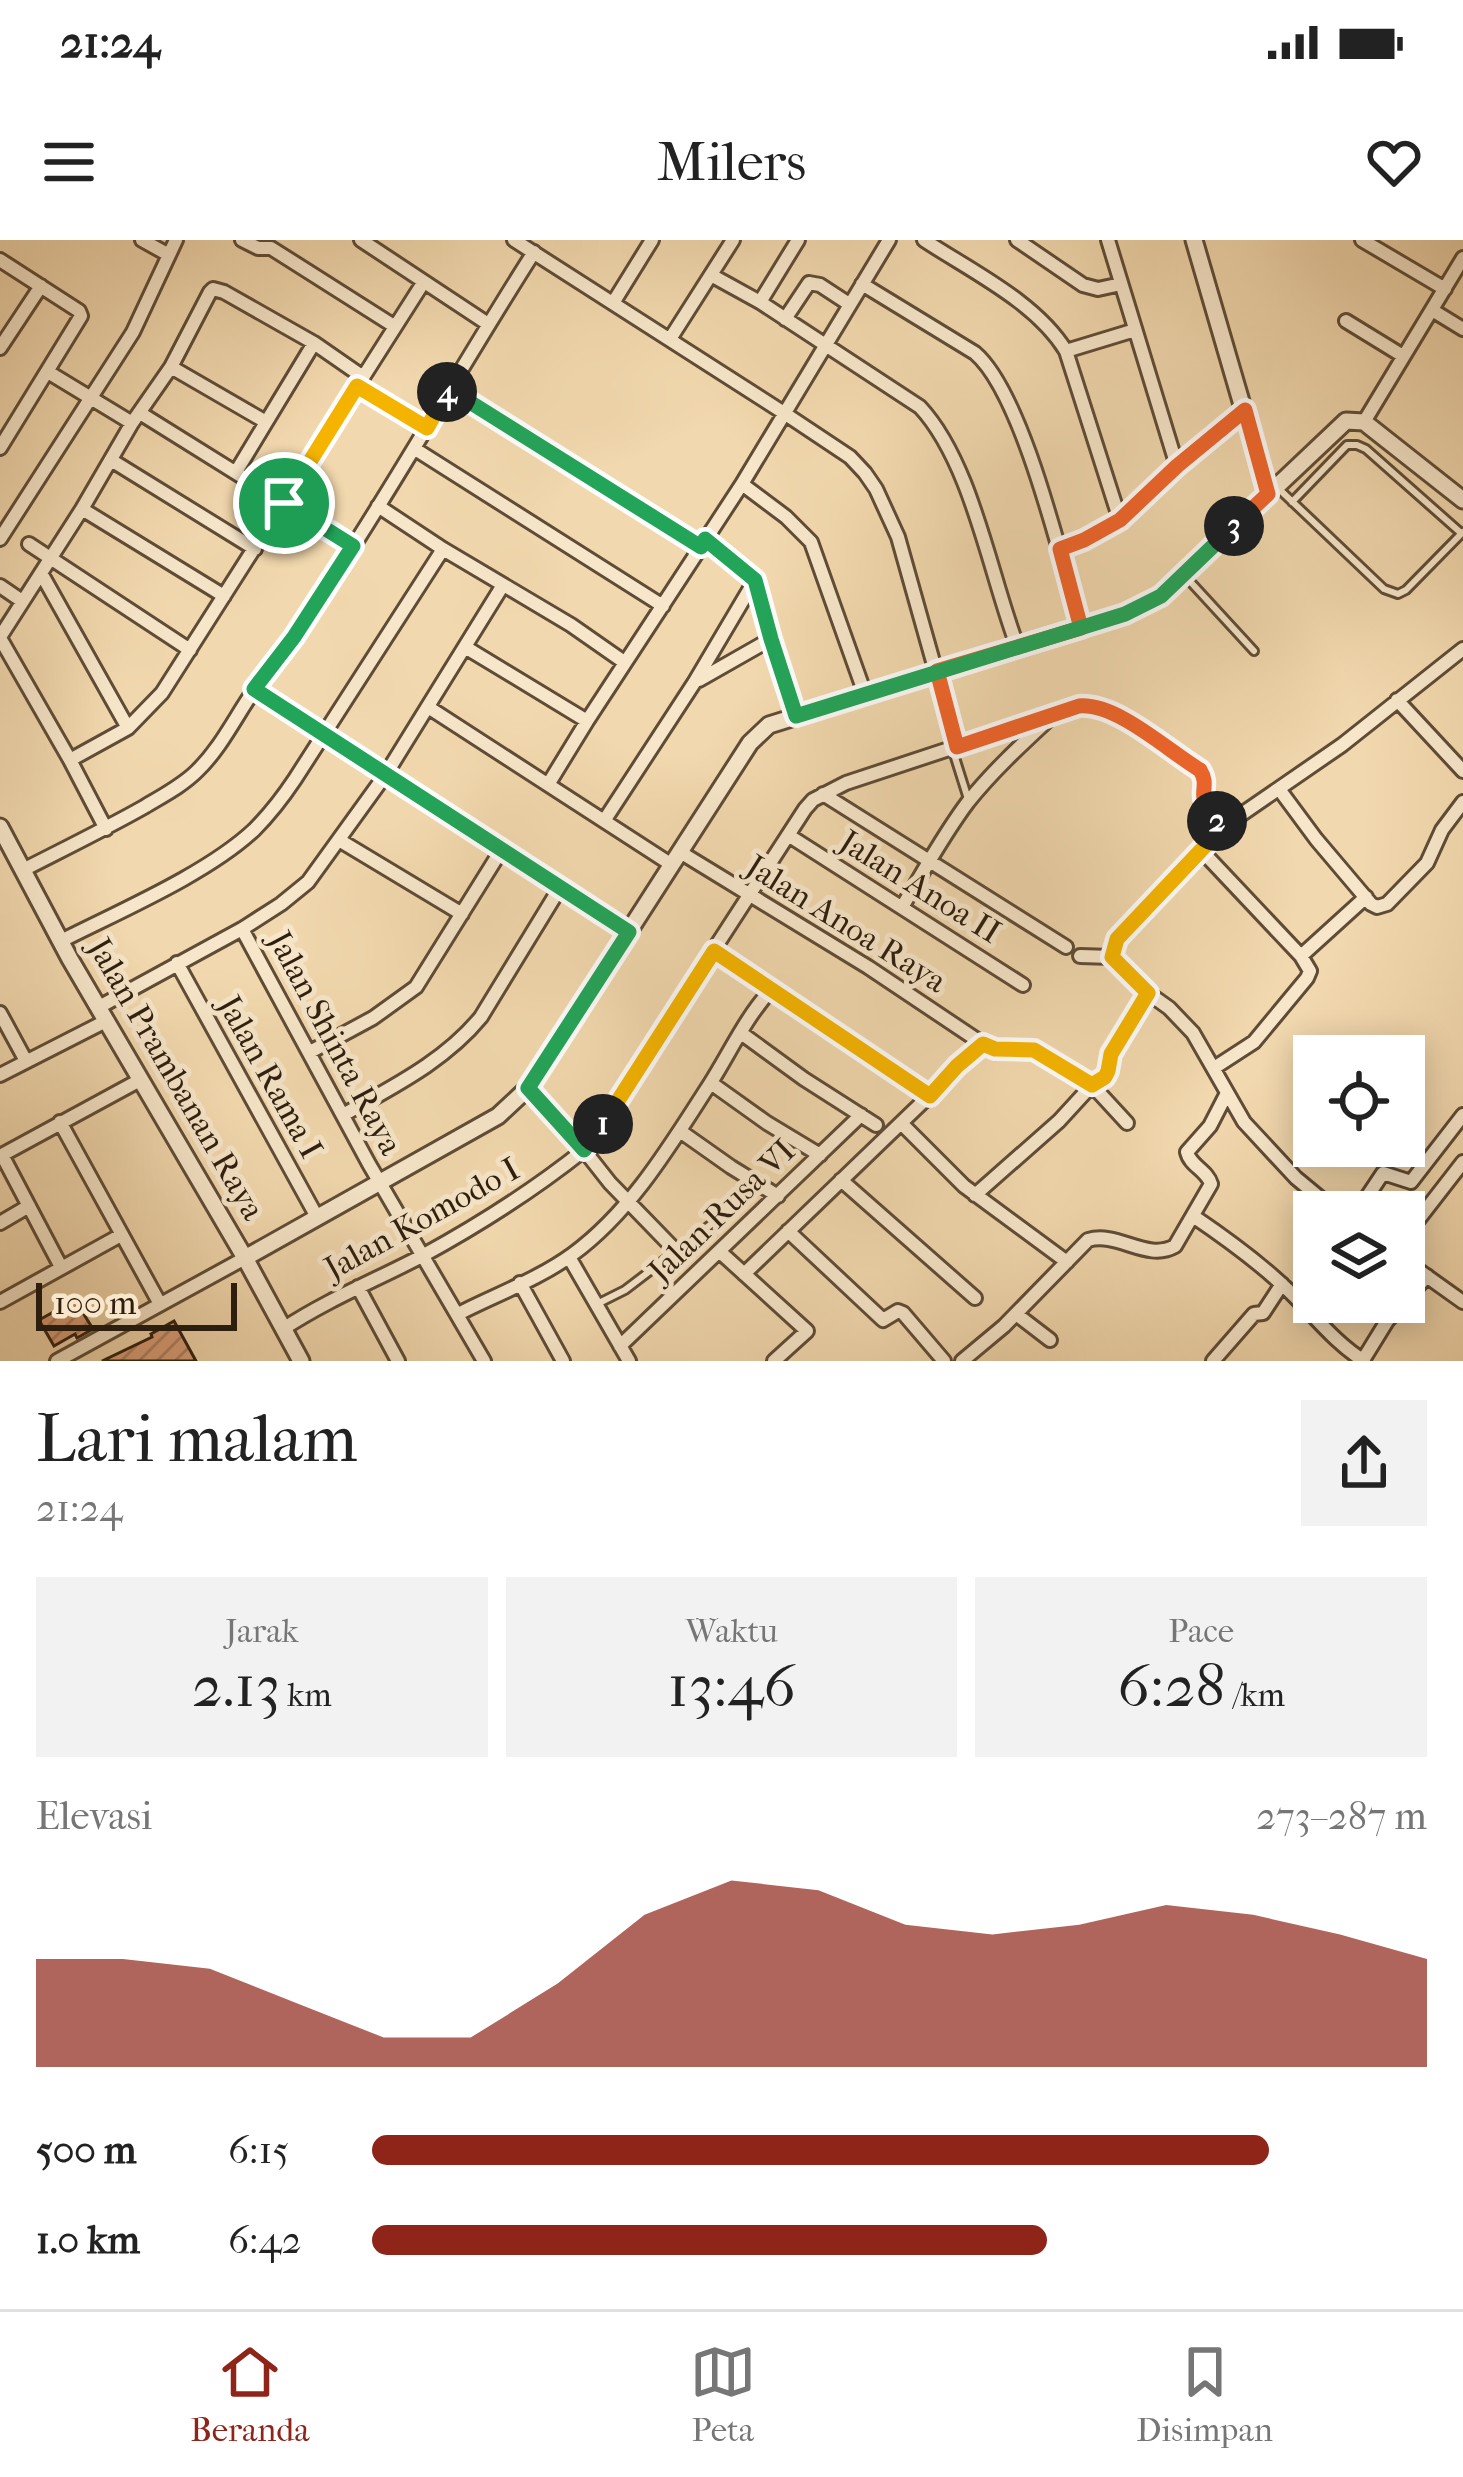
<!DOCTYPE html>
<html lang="id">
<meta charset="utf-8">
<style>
:root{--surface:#fff;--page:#f2f2f2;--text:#222;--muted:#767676;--line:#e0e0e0;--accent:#8f2418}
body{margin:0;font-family:"IM FELL French Canon",serif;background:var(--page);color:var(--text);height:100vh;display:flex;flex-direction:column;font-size:45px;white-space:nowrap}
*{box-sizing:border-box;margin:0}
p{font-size:39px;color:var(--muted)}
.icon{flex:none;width:66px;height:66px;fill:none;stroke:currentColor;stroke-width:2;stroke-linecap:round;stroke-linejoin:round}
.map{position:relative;height:1121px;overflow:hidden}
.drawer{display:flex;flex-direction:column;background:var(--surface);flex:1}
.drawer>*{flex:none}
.buttons{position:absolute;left:1293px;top:795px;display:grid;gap:24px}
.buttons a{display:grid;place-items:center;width:132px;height:132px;border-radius:0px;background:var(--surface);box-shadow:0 6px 30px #0003;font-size:60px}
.scale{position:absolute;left:36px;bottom:30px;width:201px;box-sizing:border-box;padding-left:12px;border:6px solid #2e1e0e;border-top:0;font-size:33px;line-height:42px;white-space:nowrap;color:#2e1e0e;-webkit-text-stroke:9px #f7e6ca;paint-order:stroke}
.pin{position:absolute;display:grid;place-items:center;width:102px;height:102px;color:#fff;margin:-51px;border:6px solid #fff;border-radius:50%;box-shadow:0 3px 12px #0007}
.km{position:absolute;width:60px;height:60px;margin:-30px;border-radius:50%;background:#222;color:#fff;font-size:33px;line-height:60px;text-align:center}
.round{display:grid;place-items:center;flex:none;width:126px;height:126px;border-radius:0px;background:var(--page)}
.overview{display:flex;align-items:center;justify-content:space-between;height:204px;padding:0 36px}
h1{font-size:66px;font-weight:600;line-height:90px}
.stats{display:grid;grid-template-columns:repeat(3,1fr);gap:18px;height:204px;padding:12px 36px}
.stats div{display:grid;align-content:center;border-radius:0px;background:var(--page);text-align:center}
.stats b{font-size:60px;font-weight:600}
.stats small{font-size:33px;font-weight:400}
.stats p{font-size:33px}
.chart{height:336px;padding:24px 36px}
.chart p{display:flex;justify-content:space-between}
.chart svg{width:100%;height:216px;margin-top:12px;fill:var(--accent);opacity:.7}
ul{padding:0 36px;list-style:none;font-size:39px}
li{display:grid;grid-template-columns:192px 144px 1fr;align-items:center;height:90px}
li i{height:30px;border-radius:15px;background:var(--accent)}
.status{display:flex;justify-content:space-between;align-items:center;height:84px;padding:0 60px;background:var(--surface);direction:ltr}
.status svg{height:33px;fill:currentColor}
header{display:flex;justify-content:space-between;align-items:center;height:156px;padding:0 36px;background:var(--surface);font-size:54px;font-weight:600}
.tabs{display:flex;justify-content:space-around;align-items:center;height:168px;border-top:3px solid var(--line);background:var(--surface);font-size:33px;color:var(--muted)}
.tabs a{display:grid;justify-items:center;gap:6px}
.tabs .active{color:var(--accent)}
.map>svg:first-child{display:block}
</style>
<div class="status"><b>21:24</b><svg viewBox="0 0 49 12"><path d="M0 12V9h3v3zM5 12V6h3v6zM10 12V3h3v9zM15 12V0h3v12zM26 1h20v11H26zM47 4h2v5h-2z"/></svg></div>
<header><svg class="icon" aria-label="menu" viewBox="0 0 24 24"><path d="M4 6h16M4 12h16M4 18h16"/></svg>Milers<svg class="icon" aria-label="heart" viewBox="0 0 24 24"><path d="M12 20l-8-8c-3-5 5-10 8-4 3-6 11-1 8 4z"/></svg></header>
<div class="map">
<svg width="1463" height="1121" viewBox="0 0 1463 1121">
<defs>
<pattern id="building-hatch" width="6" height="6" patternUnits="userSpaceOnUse" patternTransform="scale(3)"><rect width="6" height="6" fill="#d99f79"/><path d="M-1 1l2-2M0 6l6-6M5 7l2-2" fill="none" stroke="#b08162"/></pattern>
</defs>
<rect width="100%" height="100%" fill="#f2d8ae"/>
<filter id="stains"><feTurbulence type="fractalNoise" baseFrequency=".00167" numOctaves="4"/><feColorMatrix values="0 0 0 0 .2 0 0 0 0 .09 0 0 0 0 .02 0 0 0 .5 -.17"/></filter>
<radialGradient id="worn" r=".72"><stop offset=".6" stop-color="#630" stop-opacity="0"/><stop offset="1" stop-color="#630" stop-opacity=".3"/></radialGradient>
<path fill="url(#building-hatch)" stroke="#2e1e0e" stroke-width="3" d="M75,1060L93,1089L77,1098L75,1094L54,1106L39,1080Z
M174,1081L196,1121H102L152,1097L151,1094Z"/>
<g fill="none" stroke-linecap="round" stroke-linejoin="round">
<g stroke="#5f4c36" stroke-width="12">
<path id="service" d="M1280,250L1384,349L1398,354L1406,350L1463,292
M1292,262L1347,205H1357L1366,209L1461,293
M1186,337L1254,411
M952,508L969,562
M599,1063L625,1050L722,976"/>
</g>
<g stroke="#5f4c36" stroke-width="18">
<path id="minor" d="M142,0L169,15
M242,0L258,8H271L394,86
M361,0L488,84
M514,0L784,173L850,217L865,233L876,249L898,297L957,507
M924,0C971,31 1036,62 1066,111L1120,280
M1017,0L1083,45L1098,49L1121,44
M1108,0L1177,226
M1362,0L1445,49
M0,20L79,71L81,76L0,208
M711,35L760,62L920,167C972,223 990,335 1018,408
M862,44L975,113C1023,154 1062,323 1081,388
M760,62L798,0
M613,63L652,0
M1432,70L1463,89
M785,79L809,43L820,45L849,64
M1346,81L1403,116
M670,99L733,0
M0,108L41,46
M1066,111L1135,90
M171,127L266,182
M48,132L132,183
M357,146L427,188
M449,149L701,307
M140,173L353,306
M1364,182L1463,18
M415,209L663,366
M111,220L255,309
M236,232L314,103
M742,244L786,277L811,302L865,454
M378,266L443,309L571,385L624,422
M82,269L224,356
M0,299L133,92L176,0
M705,299L755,340L771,399L796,476
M29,304L190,410
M1060,309C1117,288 1134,264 1178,226C1200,207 1223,189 1245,170
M41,333L128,488
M0,346L22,361
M0,397L82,269L132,183L171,127L210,52L213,49L224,52L314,103L363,137
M0,398L70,520L106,589
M465,407L587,481
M699,440L771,399
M254,449L629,692
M1397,460L1463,531
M428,467L672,625
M70,520L128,488L162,453L423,43
M549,543L587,481L742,244L889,0
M1279,549L1316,599L1371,664L1377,667L1387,664L1427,623L1442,590L1463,562
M823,554L1066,707
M604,581L694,443L755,340
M788,595L1023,745
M339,600L462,674
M1201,610L1301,716L1310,731L1307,738L1254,802L1214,828
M680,612L868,727L983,804L995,809L1037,811L1092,845L1127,883
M23,630C64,609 105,589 144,567C162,556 182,546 197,531C223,506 238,471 260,442C362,306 442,156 534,12
M902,667C924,631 943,595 968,562C992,532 1020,506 1048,480
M242,689L369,924L484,1121
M61,701C120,671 207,634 254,590C270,574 283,557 295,539L443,309
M714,711L930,856
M1080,716L1112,717
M1301,716L1366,657
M177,723L317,977
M99,767L242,689L281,664L308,642L386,534L503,345
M0,773L26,821
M741,793L804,839L876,885
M310,812L373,778L416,747L502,609
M0,835L106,781
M711,843L767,883L820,915
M528,848L584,910L610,943L675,1010
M343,875C392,847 444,822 481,777L561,646
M60,882L160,1064
M902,884L964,946L1067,1022
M680,891L731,927L778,956
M2,915L61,1027
M0,916L140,840
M841,940L975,1058
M975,955L1059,881L1092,845L1105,837L1110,827L1111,814L1148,753
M1337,972L1296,938L1244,882L1193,793L1169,768L1148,753L1112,717L1117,699L1223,587L1342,505L1463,409
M1353,972L1365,960L1383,933L1411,942L1463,875
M1193,976C1227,999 1259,1022 1289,1051C1314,1075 1334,1102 1364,1121
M0,983L29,966
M788,991L883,1080L898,1071L903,1073L944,1121
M1404,998L1463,922
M719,1011L807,1091L774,1121
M569,1017L629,1121
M1404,1020L1463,1062
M744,1034L983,804
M520,1043L563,1121
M358,1047L398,1121
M0,1062L121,995
M458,1074C495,1055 539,1039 573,1014C630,972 668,909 706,850C728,817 744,779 771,750
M1016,1074L1050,1100
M283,1089C327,1060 376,1040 422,1016C477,986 535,949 584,910L805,569L813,560L846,543L1079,466C1117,463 1167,509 1200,529C1207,542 1199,552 1205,566C1208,574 1217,581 1223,587
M620,1106L861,875
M1363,1120L1387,1081L1427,1036
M57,1121L245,1018
M962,1121L1004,1086L1088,1000C1118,991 1147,1022 1175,1006L1211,944C1207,930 1190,926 1187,912L1210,886L1226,855
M1213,1121L1254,1074L1263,1073L1282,1044"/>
</g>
<g stroke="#5f4c36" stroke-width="21">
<path id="tertiary" d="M1194,0L1268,254
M0,587L70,719L245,1018L301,1121
M245,1018L498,876L528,848L750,503L769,485L1125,374L1161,356L1346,181L1364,182L1463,260"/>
</g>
<use href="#service" stroke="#f7e6ca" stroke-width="6"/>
<use href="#minor" stroke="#f7e6ca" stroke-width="12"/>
<use href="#tertiary" stroke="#f7e6ca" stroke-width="15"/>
</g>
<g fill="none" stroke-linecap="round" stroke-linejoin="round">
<g stroke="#fff" stroke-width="24">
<path id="split-1" d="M284,263L353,306L294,397L254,449L629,692L528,848L584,910L603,884"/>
</g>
<g stroke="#fff" stroke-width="24">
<path id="split-2" d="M603,884L714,711L930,856L957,826L983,804L995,809L1034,810L1092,845L1105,837L1108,831L1111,814L1148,753L1112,717L1117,699L1223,587L1217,581"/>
</g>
<g stroke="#fff" stroke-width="24">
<path id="split-3" d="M1217,581C1192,555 1212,549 1200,530C1167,510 1117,463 1079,466L957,507L937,431L1081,388L1060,309L1084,300L1120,280L1177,226L1245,170L1268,254L1234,286"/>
</g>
<g stroke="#fff" stroke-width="24">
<path id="split-4" d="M447,152L449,149L701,307L705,299L755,340L771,399L796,476L1125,374L1161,356L1234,286"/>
</g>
<g stroke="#fff" stroke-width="24">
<path id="split-5" d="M284,263L357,146L427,188L447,152"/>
</g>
<use href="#split-1" stroke="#22a559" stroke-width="15"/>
<use href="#split-2" stroke="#f5b400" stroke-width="15"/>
<use href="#split-3" stroke="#f0652b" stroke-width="15"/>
<use href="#split-4" stroke="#22a559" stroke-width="15"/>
<use href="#split-5" stroke="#f5b400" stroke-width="15"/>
</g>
<g text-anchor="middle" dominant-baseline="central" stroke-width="10" stroke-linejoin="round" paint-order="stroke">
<g font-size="33" fill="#2e1e0e" stroke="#f7e6ca">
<text transform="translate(920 647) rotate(32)">Jalan Anoa II</text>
<text transform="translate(846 684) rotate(32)">Jalan Anoa Raya</text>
<text transform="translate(335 803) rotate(62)">Jalan Shinta Raya</text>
<text transform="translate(270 837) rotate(61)">Jalan Rama I</text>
<text transform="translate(176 839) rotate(60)">Jalan Prambanan Raya</text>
<text transform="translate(722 971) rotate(-44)">Jalan Rusa VI</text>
<text transform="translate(422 979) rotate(-29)">Jalan Komodo I</text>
</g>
</g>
<rect width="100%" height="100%" filter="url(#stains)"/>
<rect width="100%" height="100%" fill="url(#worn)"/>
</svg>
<div class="buttons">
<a><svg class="icon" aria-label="locate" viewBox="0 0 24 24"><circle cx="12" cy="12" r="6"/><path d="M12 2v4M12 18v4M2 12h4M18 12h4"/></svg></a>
<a><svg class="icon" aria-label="layers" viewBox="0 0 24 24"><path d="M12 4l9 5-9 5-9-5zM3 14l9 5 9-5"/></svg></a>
</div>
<div class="scale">100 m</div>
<div class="pin" style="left:284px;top:263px;background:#1e9e55"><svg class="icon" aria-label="arrive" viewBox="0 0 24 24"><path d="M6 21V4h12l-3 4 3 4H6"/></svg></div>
<b class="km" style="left:603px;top:884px">1</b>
<b class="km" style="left:1217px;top:581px">2</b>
<b class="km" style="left:1234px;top:286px">3</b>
<b class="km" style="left:447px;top:152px">4</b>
</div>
<section class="drawer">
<div class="overview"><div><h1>Lari malam</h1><p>21:24</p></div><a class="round"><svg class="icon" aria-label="share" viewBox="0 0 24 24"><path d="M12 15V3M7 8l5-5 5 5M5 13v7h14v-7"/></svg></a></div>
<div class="stats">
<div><p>Jarak</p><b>2.13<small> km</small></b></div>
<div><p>Waktu</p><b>13:46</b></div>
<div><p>Pace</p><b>6:28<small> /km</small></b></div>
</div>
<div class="chart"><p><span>Elevasi</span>273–287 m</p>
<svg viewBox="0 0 160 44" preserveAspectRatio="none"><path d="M0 44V22L10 22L20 24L30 31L40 38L50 38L60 27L70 13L80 6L90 8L100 15L110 17L120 15L130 11L140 13L150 17L160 22V44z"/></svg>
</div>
<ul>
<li><b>500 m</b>6:15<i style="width:85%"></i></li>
<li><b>1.0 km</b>6:42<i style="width:64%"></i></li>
</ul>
</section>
<nav class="tabs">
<a class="active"><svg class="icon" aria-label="home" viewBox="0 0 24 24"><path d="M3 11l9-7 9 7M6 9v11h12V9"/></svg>Beranda</a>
<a><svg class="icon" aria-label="map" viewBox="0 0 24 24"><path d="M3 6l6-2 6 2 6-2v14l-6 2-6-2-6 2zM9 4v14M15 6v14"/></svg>Peta</a>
<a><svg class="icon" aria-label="saved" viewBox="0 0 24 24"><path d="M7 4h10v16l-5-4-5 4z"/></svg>Disimpan</a>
</nav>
